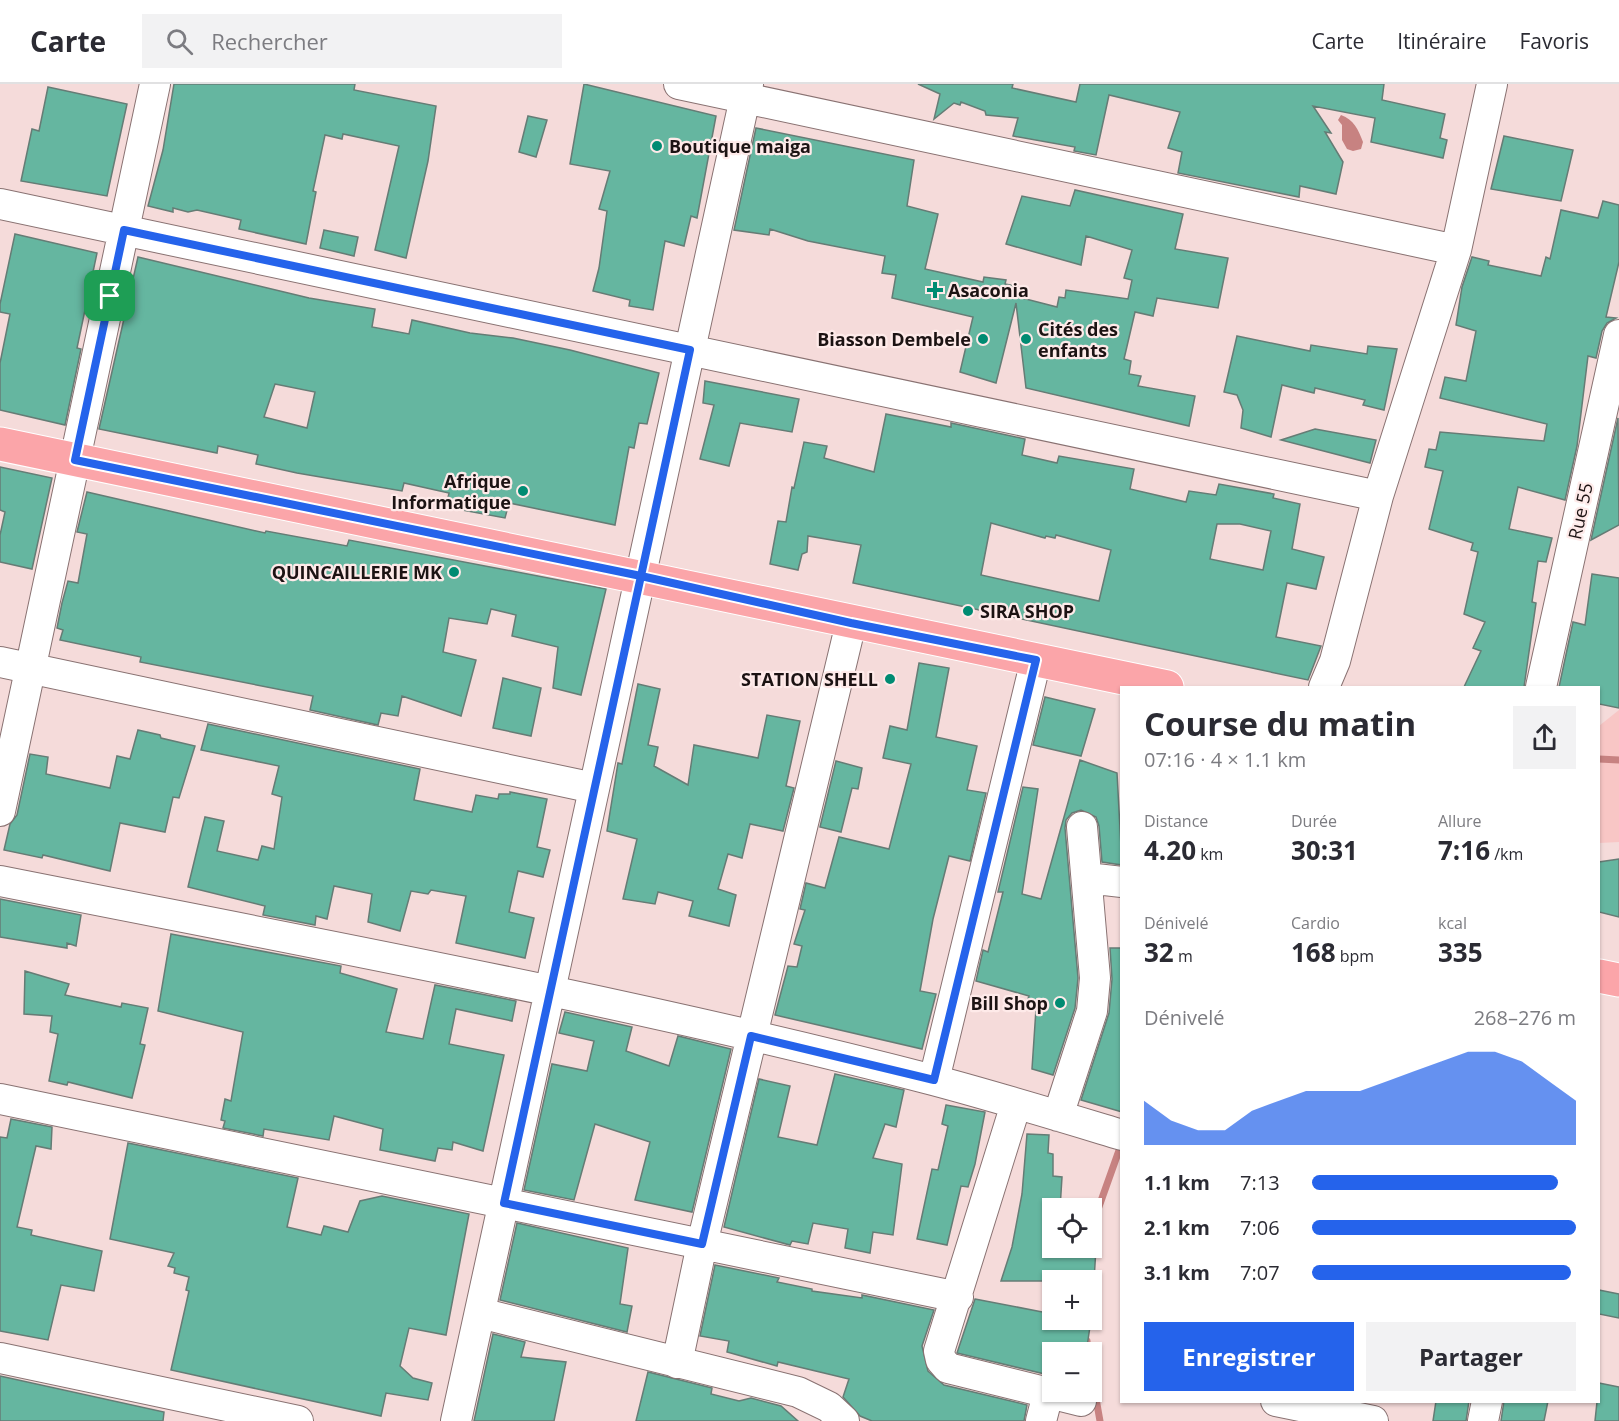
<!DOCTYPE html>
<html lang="fr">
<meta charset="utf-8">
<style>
:root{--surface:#fff;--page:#f2f2f3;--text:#2b2b33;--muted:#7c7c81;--line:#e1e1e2;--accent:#2563eb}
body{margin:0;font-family:"Open Sans",sans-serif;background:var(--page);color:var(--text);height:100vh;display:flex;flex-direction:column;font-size:22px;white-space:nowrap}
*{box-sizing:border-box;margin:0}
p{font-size:20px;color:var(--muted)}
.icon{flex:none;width:33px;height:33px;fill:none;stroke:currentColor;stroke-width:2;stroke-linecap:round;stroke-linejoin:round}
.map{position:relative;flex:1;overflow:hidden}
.side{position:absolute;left:1120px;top:602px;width:480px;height:717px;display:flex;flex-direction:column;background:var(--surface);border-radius:0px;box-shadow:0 2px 4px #0004}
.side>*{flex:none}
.buttons{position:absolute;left:1042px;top:1114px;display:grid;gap:12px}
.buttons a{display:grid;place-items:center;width:60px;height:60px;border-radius:0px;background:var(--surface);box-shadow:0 2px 4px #0004;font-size:30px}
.pin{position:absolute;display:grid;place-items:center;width:51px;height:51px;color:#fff;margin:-26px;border-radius:12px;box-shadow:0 3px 9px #0006}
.round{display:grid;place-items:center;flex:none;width:63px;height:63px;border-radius:0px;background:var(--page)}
.head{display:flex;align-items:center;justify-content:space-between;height:102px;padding:0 24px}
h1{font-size:33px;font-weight:700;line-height:45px}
.stats{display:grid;grid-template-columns:repeat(3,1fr);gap:9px;height:102px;padding:6px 24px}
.stats div{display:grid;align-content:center}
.stats b{font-size:26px;font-weight:700}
.stats small{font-size:16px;font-weight:400}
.stats p{font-size:16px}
.chart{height:168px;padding:12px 24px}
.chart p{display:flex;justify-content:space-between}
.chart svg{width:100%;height:108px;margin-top:6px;fill:var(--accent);opacity:.7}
.action{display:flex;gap:12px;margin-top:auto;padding:12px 24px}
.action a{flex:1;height:69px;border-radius:0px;background:var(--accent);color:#fff;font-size:24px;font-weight:700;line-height:69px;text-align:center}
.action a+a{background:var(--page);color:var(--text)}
ul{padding:0 24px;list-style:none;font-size:20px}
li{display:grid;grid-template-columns:96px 72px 1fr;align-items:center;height:45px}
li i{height:15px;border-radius:8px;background:var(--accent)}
header{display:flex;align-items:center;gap:36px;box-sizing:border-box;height:84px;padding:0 30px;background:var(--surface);border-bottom:2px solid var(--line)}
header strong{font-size:28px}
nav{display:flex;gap:33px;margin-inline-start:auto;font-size:21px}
.search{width:420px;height:54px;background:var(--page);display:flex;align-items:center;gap:15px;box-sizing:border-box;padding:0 21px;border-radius:0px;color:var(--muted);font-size:22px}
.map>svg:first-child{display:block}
</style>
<header>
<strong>Carte</strong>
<div class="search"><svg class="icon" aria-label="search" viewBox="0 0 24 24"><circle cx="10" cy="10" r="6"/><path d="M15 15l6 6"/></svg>Rechercher</div>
<nav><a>Carte</a><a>Itinéraire</a><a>Favoris</a></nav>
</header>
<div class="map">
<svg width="1619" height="1337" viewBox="0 0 1619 1337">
<rect width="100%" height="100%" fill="#f5dbda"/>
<path fill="#f8c6c5" d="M1619,626V758L1599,759V642Z"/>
<path fill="#c78281" d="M1341,31C1354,36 1358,45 1363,58L1361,65L1353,67L1347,65L1342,56V41L1338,36Z"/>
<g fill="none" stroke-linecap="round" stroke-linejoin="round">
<path stroke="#c78281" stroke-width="7" d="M1599,675L1619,676
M1092,1171L1096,1131L1122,1058
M1087,1257L1088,1269
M1092,1292L1100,1337"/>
</g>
<path fill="#65b6a0" stroke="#657c75" stroke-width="1.5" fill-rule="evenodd" d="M174,0H355L354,6L436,22L428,77L406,174L375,166L399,62L343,50L342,55L325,51L313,107L316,108L306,160L239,145L241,136L197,126L188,128L173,124V128L148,122L163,66Z
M584,0L716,32L697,134L691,132L684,162L665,157L653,226L629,222L630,216L593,207L599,184L607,127L599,125L610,87L570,80Z
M918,0H1013L1012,4L1076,18L1080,0H1384L1382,16L1445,30L1440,54L1447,56L1443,74L1371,58L1375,34L1313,22L1331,49L1325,48L1343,78L1336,110L1300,102L1299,113L1178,89L1182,68L1168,64L1180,28L1109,11L1096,71L1074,67L1075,63L1013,52L1018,34L986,31L985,27L961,18L960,21L954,19L934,35L940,10Z
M48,3L127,20L107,112L21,97L32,45L39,47Z
M528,32L547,36L536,73L519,68Z
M756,44L914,76L907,122L938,130L925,185L983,198L984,193L1006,196L1005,200L1020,203L1018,213L1057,223L1059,213L1065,214L1066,206L1128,215L1132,196L1124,194L1132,166L1086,152L1081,181L1006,160L1022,112L1070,122L1075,106L1183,130L1175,165L1228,174L1218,224L1157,214L1153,232L1135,228L1124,275L1131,277L1129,290L1141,292L1138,302L1195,312L1189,342L1026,304L1016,219L996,299L960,288L973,233L892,214L896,191L882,189L885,172L808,157L770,145L769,151L734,146Z
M1504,52L1573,66L1561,117L1491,105Z
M1603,117L1619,121V178L1606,233L1616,234L1607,239L1602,247L1596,274L1588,272L1577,362L1565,416L1518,403L1509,445L1552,454L1546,478L1538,477L1532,518L1536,519L1524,603H1464L1481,567L1473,564L1485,538L1464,530L1478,468L1471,466L1473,459L1429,445L1443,387L1425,383L1429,365L1436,366L1440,348L1544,357L1547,340L1440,314L1445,293L1466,297L1476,247L1456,241L1462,203L1472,173L1489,177L1488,181L1541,192L1546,173L1550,175L1561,126L1598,134Z
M324,146L358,153L354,172L320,164Z
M15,150L97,169L77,264L81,265L65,341L0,326V279L10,230L0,228V220Z
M138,173L309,214L375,225L372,243L409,250L412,236L470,249L513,254L570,266L659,289L647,340L639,339L634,364L629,363L615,441L509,419L505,434L446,423L449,409L404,399L402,407L297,389L256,380L258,371L218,362L217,369L99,345ZM275,300L315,308L307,344L264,333Z
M1237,252L1310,267L1311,261L1367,270L1368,262L1397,265L1384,326L1363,321L1365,316L1315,304L1314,309L1282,301L1271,353L1241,344L1243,326L1237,311L1224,308Z
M705,297L799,315L792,348L740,339L729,382L700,375L714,321L703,319Z
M886,330L951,343V339L1025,355L1022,371L1057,379L1059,372L1134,385L1130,405L1186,418L1189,407L1216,411L1219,400L1274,410L1273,414L1300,420L1292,465L1324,473L1316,505L1287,499L1276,553L1321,562L1308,596L853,499L861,461L808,452L807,468L802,470L798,486L770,480L778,437L786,438L792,403L794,404L804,358L827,362L824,374L874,388ZM991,439L1045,454L1046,452L1055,454L1056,451L1111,466L1099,517L981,491ZM1217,440H1240L1271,447L1263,486L1210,475Z
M1618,334L1619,441L1591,456Z
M1315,345L1376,356L1370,379L1281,356Z
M0,383L52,394L32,485L0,478V451L5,428L0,426Z
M87,408L265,449L266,447L347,462L349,456L606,505L581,611L553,604L558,563L512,552L516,531L491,525L487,540L449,534L443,568L476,576L461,632L402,612L398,632L381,629L378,641L310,626L313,612L140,578L141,573L60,556L63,546L57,544L62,519L68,497L78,499L87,450L77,448Z
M1592,490L1619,494V624L1599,620V603H1559L1573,538L1585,541Z
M919,579L949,584L936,653L977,662L967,706L986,709L970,777L949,772L933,835L920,907L936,910L922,965L775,931L788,882L797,883L802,862L794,860L805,826L800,825L806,799L825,804L839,753L889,765L911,680L883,674L890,642L907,646Z
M503,594L541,604L531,652L493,644Z
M638,600L660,605L648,661L658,663L654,682L688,701L694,661L758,674L767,631L800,637L786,702L794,704L783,747L750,740L742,774L728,770L718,805L736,811L729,842L689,832L693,817L658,808L655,820L623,815L637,755L607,747L618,679L622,680Z
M1045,613L1095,625L1081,672L1033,661Z
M208,640L420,685L414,716L472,728L476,711L498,715L499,710H510V708L547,715L537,763L550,766L543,793L518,787L509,828L534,834L525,874L456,859L466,812L431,806L428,810L411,807L400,847L368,838L372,810L334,802L327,835L316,832L315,841L263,831L265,822L188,803L205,733L224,737L217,767L258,776L262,762L274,765L282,713L272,710L279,682L201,666Z
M138,646L160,651L161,654L195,662L179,714L173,713L165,748L120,739L110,787L43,771L42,774L4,766L10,740L17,731L30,670L48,673L46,690L110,704L117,672L130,675Z
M1080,676L1117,689L1122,781L1102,778L1099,742L1096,733L1081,726L1072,729L1066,736L1065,744L1078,894L1075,924L1053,991L1032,985L1036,925L1025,923L1029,912L976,897L983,866L988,868L1003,808H998L1023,703L1038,705L1022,810L1041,815Z
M836,677L862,684L858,705L852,704L841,748L820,743Z
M1619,775V833L1599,828V778Z
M0,815L81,831L76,862L67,859V864L0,853Z
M171,850L341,882L340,889L397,905L386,948L423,955L435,901L516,917L512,937L456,925L449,960L504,971L483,1067L453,1058L452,1066L438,1064L435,1077L380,1066L383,1045L334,1032L329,1056L264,1045L263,1052L223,1044L225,1037L221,1036L225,1015L231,1017L243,948L158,927Z
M1110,864H1122V1028L1081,1016L1109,929L1112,895Z
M25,887L69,900L65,911L121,923L122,919L148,924L140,960L145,961L132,1014L68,998L67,1001L49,997L58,950L50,948L52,932L24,930Z
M565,928L632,943L626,967L669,982L678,952L731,965L692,1128L635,1116L650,1058L595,1040L574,1116L524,1106L552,980L587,987L594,957L559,949Z
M835,990L904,1006L896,1043L885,1040L873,1074L902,1080L893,1151L873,1148L870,1169L845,1164L848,1145L813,1139L808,1160L792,1157L790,1161L724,1143L759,995L790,1002L778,1053L817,1061Z
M946,1021L985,1028L975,1080L968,1103L961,1102L947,1161L917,1155L932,1085L938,1086L948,1042L942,1040Z
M11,1035L52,1043L51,1065L36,1062L17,1143L32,1146L31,1151L102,1167L94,1207L61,1201L48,1256L0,1247V1053L7,1054Z
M1027,1050L1049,1051L1048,1069L1053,1070V1092L1062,1093L1060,1125H1053V1164H1096L1094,1197H1001L1012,1163L1022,1110Z
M128,1059L298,1094L287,1143L321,1151L324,1142L348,1148L360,1117L382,1112L469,1130L446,1251L409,1244L400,1282L413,1294L432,1299L428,1316L386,1309L381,1332L171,1286L189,1207L186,1206L189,1193L174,1189L175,1184L168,1182L174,1169L110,1155Z
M517,1139L628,1164L620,1220L632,1222L627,1248L500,1216Z
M715,1181L779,1194L777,1198L812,1205V1207L862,1214V1211L934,1226L922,1262L928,1287L944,1301L1027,1321L1024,1337H872L860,1332L843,1313L849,1295L778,1278L777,1282L727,1268L729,1257L700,1252Z
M1599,1206L1619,1210V1234L1599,1230Z
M975,1215L1053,1230V1236H1091L1086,1269H1053V1292L957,1269Z
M493,1250L525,1258L521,1273L566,1278L554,1337H474Z
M648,1288L712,1304L711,1310L739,1317L751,1314L781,1322L798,1337H636Z
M0,1292L164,1328L163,1337H0Z
M1599,1299L1619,1303V1337H1595Z
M1436,1317H1469L1466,1337H1433Z
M1504,1317H1548L1544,1337H1501Z"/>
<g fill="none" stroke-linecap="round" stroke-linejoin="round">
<g stroke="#897272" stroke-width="32">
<path id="minor" d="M679,0L1456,166
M0,120L1378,412
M0,578L594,704
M1324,603L1335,577L1378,412L1456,166L1492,0
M1541,603L1619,251
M0,727L155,0
M1087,794L1122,798
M0,797C312,859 625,916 933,996C997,1013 1059,1032 1122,1051
M934,996L1036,576
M0,1015L958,1213
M1016,1020L939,1267L941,1276L948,1284L1081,1317
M1058,1032L1092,927L1095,894L1082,743
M480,1229L798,1308L829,1323L844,1337
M0,1274L298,1337
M677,1279L702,1160L851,539
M1276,1317L1373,1337
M456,1337L748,0
M1041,1337L1048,1310
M1483,1337L1487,1317"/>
</g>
<g stroke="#fff" stroke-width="35">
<path id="major" d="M0,360L1167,603
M1599,892L1619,896"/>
</g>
<use href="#minor" stroke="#fff" stroke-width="30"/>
<use href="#major" stroke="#fba5a9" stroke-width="33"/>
</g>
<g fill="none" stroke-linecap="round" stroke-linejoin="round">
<g stroke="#fff" stroke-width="12">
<path id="route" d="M110,212L75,376L641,492L504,1119L702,1160L751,952L934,996L1036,576L851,539L641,492L690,266L124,146L110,212"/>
</g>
<use href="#route" stroke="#2563eb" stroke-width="8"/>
</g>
<g fill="#008b72" stroke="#feeae9" stroke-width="2">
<circle cx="657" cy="62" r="6"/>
<path d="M932 197h6v6h6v6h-6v6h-6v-6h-6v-6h6z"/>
<circle cx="983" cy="255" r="6"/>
<circle cx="1026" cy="255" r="6"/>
<circle cx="523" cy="407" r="6"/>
<circle cx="454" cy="488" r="6"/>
<circle cx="968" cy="527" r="6"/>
<circle cx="890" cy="595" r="6"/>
<circle cx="1060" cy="919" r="6"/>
</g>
<g text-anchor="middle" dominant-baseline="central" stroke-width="4.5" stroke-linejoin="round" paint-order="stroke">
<g font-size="18" font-weight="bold" fill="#1c1313" stroke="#feeae9" text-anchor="end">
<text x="669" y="62" text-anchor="start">Boutique maiga</text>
<text x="948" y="206" text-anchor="start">Asaconia</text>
<text x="1038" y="245" text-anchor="start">Cités des<tspan x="1038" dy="21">enfants</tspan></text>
<text x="971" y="255">Biasson Dembele</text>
<text x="511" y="397">Afrique<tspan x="511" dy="21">Informatique</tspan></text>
<text x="442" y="488">QUINCAILLERIE MK</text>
<text x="980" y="527" text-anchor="start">SIRA SHOP</text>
<text x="878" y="595">STATION SHELL</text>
<text x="1048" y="919">Bill Shop</text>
</g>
<g font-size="18" fill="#1c1313" stroke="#feeae9">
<text transform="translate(1580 427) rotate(-78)">Rue 55</text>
</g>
</g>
</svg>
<div class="buttons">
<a><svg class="icon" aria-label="locate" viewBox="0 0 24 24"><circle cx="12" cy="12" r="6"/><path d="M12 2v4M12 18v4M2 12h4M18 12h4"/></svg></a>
<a>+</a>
<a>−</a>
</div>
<div class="pin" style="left:110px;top:212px;background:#1e9e55"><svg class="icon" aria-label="arrive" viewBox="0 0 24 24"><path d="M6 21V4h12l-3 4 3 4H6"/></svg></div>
<section class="side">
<div class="head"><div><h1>Course du matin</h1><p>07:16 · 4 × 1.1 km</p></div><a class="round"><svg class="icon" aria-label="share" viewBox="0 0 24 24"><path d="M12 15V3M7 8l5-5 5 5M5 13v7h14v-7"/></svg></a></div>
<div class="stats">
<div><p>Distance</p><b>4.20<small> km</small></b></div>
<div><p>Durée</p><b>30:31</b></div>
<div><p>Allure</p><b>7:16<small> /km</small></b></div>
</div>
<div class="stats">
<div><p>Dénivelé</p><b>32<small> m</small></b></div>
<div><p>Cardio</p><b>168<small> bpm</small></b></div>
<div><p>kcal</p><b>335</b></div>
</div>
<div class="chart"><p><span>Dénivelé</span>268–276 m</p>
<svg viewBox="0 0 160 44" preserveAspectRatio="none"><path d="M0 44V26L10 34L20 38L30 38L40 30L50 26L60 22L70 22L80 22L90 18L100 14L110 10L120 6L130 6L140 10L150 18L160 26V44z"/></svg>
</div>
<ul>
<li><b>1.1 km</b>7:13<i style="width:93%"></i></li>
<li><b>2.1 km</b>7:06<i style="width:100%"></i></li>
<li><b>3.1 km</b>7:07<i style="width:98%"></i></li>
</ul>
<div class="action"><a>Enregistrer</a><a>Partager</a></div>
</section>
</div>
